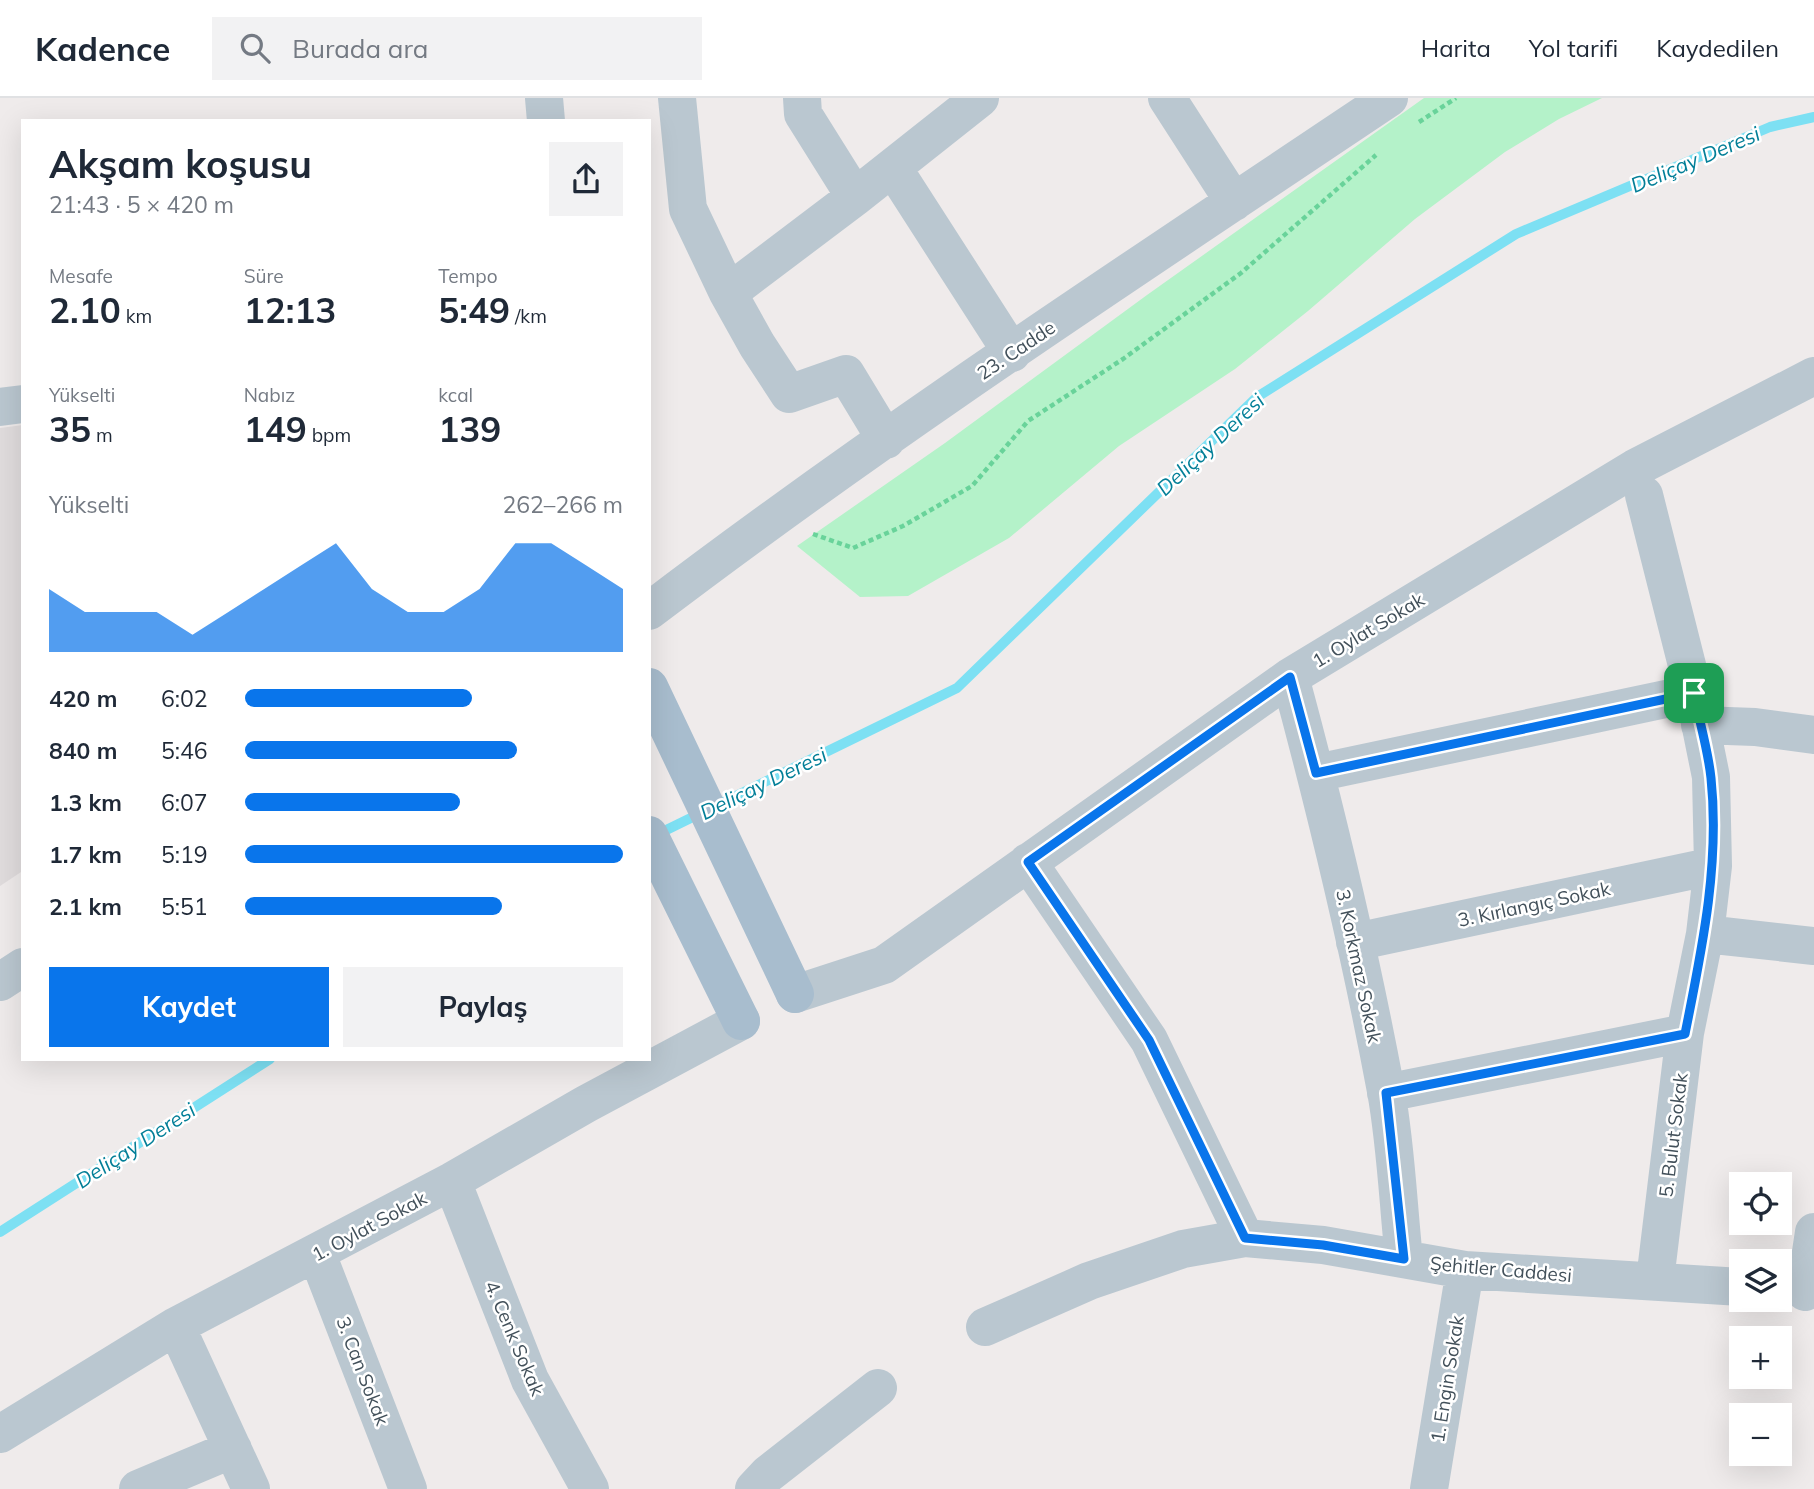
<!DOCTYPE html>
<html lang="tr">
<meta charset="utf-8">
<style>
:root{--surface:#fff;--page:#f2f2f3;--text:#1f2937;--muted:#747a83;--line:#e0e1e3;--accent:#0975eb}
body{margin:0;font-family:Mulish,sans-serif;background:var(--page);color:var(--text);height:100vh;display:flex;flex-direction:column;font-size:26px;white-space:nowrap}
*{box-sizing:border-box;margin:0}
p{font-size:23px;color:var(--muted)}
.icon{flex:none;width:38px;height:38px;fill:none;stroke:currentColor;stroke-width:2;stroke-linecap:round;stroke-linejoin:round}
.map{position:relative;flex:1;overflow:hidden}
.sheet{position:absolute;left:21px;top:21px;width:630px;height:942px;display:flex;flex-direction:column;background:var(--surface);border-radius:0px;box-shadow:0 7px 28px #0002}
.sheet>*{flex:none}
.controls{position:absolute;left:1729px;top:1074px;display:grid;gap:14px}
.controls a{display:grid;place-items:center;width:63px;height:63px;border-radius:0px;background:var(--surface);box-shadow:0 7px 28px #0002;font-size:35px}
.pin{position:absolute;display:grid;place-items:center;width:60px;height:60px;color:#fff;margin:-30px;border-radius:14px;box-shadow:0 4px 10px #0006}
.round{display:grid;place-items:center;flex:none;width:74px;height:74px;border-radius:0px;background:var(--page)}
.headline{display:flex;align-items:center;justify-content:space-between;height:119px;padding:0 28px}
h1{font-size:38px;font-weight:700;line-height:52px}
.figures{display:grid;grid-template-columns:repeat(3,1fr);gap:10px;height:119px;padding:7px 28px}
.figures div{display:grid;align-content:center}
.figures b{font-size:35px;font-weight:700}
.figures small{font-size:19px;font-weight:400}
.figures p{font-size:19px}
.chart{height:196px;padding:14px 28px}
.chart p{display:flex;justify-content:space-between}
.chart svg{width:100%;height:126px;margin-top:7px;fill:var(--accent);opacity:.7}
.primary-button{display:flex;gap:14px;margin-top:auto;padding:14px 28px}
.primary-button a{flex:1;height:80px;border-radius:0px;background:var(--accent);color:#fff;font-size:28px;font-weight:700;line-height:80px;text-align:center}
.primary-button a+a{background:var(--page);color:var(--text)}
ul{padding:0 28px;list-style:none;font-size:23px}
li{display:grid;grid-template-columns:112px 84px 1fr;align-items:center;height:52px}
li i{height:18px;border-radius:9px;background:var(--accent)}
header{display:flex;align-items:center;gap:42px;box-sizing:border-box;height:98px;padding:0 35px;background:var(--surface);border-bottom:2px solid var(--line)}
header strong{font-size:33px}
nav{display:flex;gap:38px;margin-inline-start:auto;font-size:24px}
.search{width:490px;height:63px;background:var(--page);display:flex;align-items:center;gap:18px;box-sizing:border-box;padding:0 24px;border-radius:0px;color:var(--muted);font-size:26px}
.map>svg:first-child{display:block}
</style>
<header>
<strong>Kadence</strong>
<div class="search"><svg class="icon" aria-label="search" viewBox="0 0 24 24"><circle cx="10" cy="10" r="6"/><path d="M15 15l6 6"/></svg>Burada ara</div>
<nav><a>Harita</a><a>Yol tarifi</a><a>Kaydedilen</a></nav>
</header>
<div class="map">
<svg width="1814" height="1391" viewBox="0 0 1814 1391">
<rect width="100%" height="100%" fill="#efebeb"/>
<path fill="#e0dcdd" d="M23,327V775L21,774L0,788V330Z"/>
<path fill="#b4f2c9" d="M1424,0H1602L1559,21L1505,54L1415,121L1308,213L1235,271L1119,348L1009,440L908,498L860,499L797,448L945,345L1147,197Z"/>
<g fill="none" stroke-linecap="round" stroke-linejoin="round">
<path stroke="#7de0f3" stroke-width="10" d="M656,737L957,590L1257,299L1516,136L1770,29L1814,19
M0,1134L270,961"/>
<path stroke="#69d39a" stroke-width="4.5" stroke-dasharray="5 3.5" stroke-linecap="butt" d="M1419,24L1456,0
M813,436L853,450L903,428L972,388L1028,323L1123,261L1241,175L1376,57"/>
<path stroke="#bac7d0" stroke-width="38" d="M544,0L546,23
M677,0L688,111L728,195L757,247L789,296L846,276L886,342
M802,0L803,16L855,99
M1167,0L1234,104
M893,70L1012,255
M728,195L855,99L980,0
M0,309L23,306
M1644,397L1694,595L1711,679L1713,768L1705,836L1685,935L1655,1182
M649,513C888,331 1140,167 1389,0
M1290,579C1327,716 1360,854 1386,993C1396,1048 1398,1105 1404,1161
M1700,627L1755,629L1814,637
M1316,675L1694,595
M1028,764L1149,942L1245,1140
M1705,836L1814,848
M1355,844L1713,768
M0,884L23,869
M795,896L884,867L1290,579L1635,370L1814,278
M1386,995L1685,935
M452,1083L530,1282L590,1391
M317,1156L408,1391
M1805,1194L1814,1134
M176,1228L251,1391
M985,1229L1089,1183L1183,1151L1245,1140L1323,1147L1465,1172L1741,1189
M0,1336L176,1228L452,1083L586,1006L741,923
M138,1391L233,1351
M754,1391L768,1376L878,1290
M1429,1391L1465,1172"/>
<path stroke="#a8bdce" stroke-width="38" d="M649,589L795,896
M649,737L741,923"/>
</g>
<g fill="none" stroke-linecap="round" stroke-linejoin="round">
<g stroke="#fff" stroke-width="14">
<path id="route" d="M1290,579L1316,675L1694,595C1699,623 1708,651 1711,680C1720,766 1702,851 1685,936L1386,995L1404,1161L1323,1147L1245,1140L1149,942L1028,764Z"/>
</g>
<use href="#route" stroke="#0975eb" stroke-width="9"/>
</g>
<g text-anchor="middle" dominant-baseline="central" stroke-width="5" stroke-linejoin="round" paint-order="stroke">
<g font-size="19" fill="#42505a" stroke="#fff">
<text transform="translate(1016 252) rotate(-34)">23. Cadde</text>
<text transform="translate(1368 532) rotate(-31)">1. Oylat Sokak</text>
<text transform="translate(1534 806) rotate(-12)">3. Kırlangıç Sokak</text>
<text transform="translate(1359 868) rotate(78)">3. Korkmaz Sokak</text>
<text transform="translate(1673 1037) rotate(-83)">5. Bulut Sokak</text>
<text transform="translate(369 1128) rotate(-28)">1. Oylat Sokak</text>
<text transform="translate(1501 1171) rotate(5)">Şehitler Caddesi</text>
<text transform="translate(515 1240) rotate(67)">4. Cenk Sokak</text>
<text transform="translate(363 1273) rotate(69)">3. Can Sokak</text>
<text transform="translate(1447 1281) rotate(-81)">1. Engin Sokak</text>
</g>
<g font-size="21" font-style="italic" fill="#037f98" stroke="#fff">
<text transform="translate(1695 61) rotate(-23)">Deliçay Deresi</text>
<text transform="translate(1210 346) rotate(-43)">Deliçay Deresi</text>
<text transform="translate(763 685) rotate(-26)">Deliçay Deresi</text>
<text transform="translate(135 1047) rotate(-33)">Deliçay Deresi</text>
</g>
</g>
</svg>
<div class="controls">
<a><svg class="icon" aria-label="locate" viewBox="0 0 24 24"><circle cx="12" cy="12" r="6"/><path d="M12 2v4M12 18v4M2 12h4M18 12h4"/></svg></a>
<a><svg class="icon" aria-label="layers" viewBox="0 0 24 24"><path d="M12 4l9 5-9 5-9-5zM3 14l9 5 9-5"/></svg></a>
<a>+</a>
<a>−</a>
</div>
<div class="pin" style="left:1694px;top:595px;background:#1e9e55"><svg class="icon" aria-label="arrive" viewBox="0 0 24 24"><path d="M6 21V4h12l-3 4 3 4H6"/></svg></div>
<section class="sheet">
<div class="headline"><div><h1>Akşam koşusu</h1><p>21:43 · 5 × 420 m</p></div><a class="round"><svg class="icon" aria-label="share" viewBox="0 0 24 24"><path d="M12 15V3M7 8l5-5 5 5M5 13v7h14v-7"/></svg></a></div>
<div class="figures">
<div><p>Mesafe</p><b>2.10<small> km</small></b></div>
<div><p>Süre</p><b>12:13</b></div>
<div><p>Tempo</p><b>5:49<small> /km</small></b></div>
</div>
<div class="figures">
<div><p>Yükselti</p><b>35<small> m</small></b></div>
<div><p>Nabız</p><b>149<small> bpm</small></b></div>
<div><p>kcal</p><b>139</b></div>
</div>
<div class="chart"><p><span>Yükselti</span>262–266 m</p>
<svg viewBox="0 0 160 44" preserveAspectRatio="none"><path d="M0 44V22L10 30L20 30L30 30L40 38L50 30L60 22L70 14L80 6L90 22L100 30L110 30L120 22L130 6L140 6L150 14L160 22V44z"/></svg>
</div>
<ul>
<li><b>420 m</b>6:02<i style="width:60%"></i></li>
<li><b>840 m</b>5:46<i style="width:72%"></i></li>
<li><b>1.3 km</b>6:07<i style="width:57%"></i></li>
<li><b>1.7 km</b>5:19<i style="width:100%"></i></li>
<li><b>2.1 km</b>5:51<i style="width:68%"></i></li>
</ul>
<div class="primary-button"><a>Kaydet</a><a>Paylaş</a></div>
</section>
</div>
